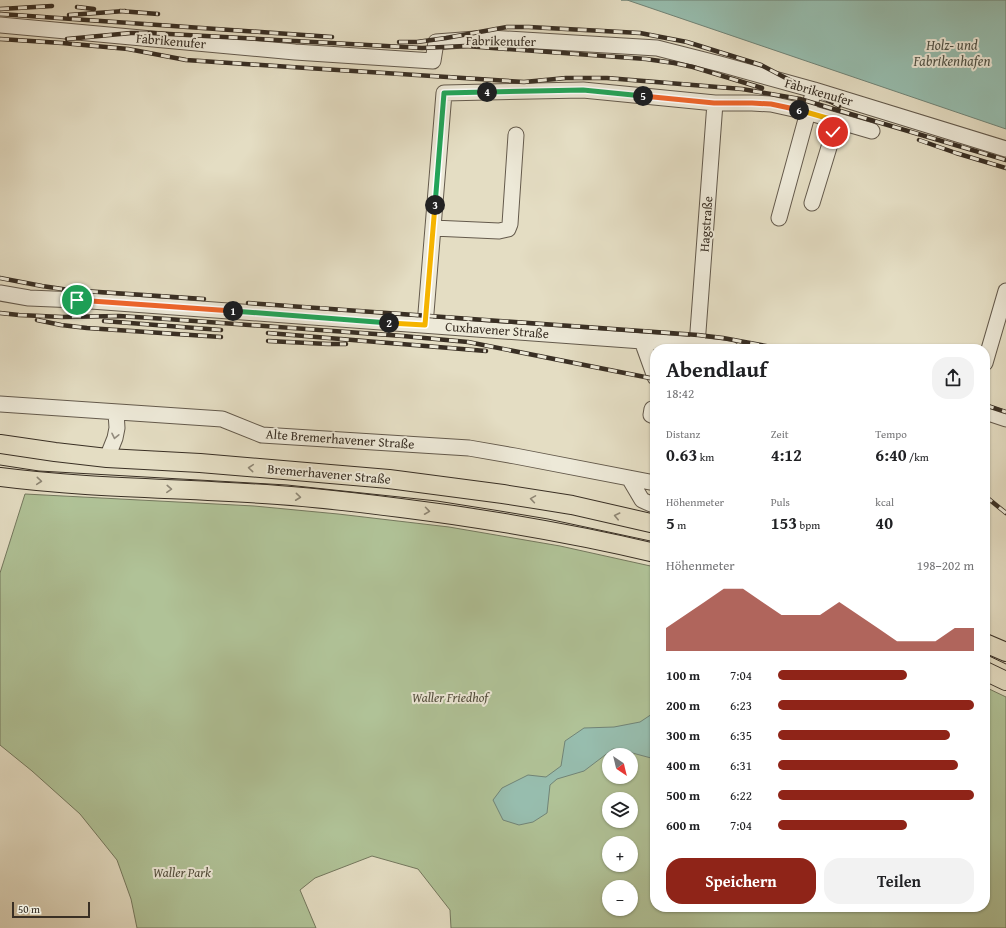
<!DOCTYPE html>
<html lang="de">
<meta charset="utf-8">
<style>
:root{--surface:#fff;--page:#f2f2f2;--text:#202124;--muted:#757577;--accent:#8f2418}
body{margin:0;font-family:"Gentium Book Plus",serif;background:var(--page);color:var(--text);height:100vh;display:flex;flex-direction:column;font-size:15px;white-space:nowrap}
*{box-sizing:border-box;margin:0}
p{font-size:13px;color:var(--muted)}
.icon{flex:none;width:22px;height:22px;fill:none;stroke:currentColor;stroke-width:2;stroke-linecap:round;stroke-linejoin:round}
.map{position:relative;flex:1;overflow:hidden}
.details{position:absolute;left:650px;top:344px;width:340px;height:568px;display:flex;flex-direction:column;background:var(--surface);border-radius:16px;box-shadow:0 1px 3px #0004}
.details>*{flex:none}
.needle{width:26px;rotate:145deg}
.controls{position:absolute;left:602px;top:748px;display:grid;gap:8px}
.controls a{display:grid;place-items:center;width:36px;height:36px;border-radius:50%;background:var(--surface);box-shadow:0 1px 3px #0004;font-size:20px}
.scale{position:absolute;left:12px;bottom:10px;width:78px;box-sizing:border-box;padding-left:4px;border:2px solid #392f24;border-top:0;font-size:11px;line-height:14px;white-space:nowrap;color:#392f24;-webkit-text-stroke:3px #ede9d8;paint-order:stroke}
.pin{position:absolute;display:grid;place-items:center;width:34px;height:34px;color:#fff;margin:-17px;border:2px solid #fff;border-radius:50%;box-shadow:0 1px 4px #0007}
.km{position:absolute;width:20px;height:20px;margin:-10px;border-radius:50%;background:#222;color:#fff;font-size:11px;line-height:20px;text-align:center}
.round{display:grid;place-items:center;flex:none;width:42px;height:42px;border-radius:16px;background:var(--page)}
.overview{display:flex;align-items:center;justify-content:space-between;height:68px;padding:0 16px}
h1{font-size:22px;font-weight:600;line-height:30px}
.stats{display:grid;grid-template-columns:repeat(3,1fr);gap:6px;height:68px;padding:4px 16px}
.stats div{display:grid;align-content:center}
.stats b{font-size:17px;font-weight:600}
.stats small{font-size:11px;font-weight:400}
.stats p{font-size:11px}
.chart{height:112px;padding:8px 16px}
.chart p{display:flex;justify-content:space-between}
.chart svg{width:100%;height:72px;margin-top:4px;fill:var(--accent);opacity:.7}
.primary-button{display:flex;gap:8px;margin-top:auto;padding:8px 16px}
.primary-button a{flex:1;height:46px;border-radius:16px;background:var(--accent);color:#fff;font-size:16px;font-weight:600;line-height:46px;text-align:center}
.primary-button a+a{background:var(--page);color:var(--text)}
ul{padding:0 16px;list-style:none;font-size:13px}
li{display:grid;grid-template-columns:64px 48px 1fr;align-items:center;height:30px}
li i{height:10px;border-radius:5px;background:var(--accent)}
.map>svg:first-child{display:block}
</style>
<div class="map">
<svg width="1006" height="928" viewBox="0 0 1006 928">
<rect width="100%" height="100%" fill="#e4ddc3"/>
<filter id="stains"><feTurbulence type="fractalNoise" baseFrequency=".005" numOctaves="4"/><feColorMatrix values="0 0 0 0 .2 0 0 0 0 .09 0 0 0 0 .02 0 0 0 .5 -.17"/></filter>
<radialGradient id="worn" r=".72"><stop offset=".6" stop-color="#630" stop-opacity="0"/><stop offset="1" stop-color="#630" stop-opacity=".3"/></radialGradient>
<path fill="#b0c297" stroke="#74785e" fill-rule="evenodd" d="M25,494L254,506L338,514L449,527L560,546L655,567V907H985V687L1006,697V928H451L450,910L418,869L372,856L315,878L300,890L316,928H137L131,899L117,860L80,814L32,771L0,745V573ZM609,755H631V777H609ZM609,799H631V821H609ZM609,843H631V865H609ZM609,887H631V909H609Z"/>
<path fill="#97bdae" stroke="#718477" d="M621,0H1006V129L627,0Z
M655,712V757L651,758L625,751L613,749L584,771L557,779L550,785L547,813L533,822L519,825L503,820L493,800L502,788L528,775L546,777L561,766L565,741L584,728L614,727L640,722Z"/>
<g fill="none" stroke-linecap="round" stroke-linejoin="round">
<g stroke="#645a4c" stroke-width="17">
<path id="minor" d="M0,25L295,52L433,61L436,42L489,38L657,48L720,64L814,90L1006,149
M812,203L837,121
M779,218L814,90
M433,228L499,231L508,229L510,224L516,135
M0,293L29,298L77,300L697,345L731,349
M425,325L444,93L583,90L715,103H752L771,104L807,112L872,131
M642,341L655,377
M697,345L715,103
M985,363L1006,291
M0,404L222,419L262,435L469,448L515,456L655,483
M985,412L1006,419
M651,415L652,409L655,410
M107,458L115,438L117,428L116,412
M629,478L642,500L651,504H655"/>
</g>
<g stroke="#392f24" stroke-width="20">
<path id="major" d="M0,444L55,452L107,458L200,463L389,479L503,494L572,505L655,524
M0,477C92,489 186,488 278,495C337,499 395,507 453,515C521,525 588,537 655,553
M985,643L1006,652
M985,671L1006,681"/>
</g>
<use href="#minor" stroke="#ede9d8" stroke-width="15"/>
<use href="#major" stroke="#e4ddc3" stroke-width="18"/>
<path stroke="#392f24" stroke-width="1" d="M0,465L39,471L287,485L437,501L494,510L548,519L655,542
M985,654L1006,664"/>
<g stroke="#392f24" stroke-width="4.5">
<path id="rail" d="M77,7L94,9
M0,9L52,6
M120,11L158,14
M0,14L332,37
M69,15L125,11
M0,39L62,43L128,49L186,60L291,67L524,82L566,78H607L742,89L800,99L1006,160
M67,39L131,33H151L422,48L465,46L646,59L674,63L693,67L762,88
M399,42H417L446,38L507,27H529L640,33L687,42L761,65L839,106
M919,140L956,153L1006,168
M0,278L42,286L69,290L204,299
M248,303L698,335L723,338L782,349
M0,313L19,315L62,317L119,316L167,319L403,336L468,342L655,379
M37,320L61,325L87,328L221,337
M104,321L221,330
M268,333L486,351
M268,341L328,344H346
M985,405L1006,412
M985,496L1006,513"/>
</g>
<use href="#rail" stroke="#ede9d8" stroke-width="3" stroke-dasharray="9" stroke-linecap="butt"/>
</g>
<defs><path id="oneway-chevron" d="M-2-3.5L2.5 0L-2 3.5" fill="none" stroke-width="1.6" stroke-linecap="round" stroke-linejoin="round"/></defs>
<use stroke="#938c7e" href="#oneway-chevron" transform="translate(115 436) rotate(102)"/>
<g stroke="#8e8674">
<use href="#oneway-chevron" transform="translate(251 468) rotate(-175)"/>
<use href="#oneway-chevron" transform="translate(39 481) rotate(5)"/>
<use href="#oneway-chevron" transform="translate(169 489) rotate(3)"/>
<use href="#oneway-chevron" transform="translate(298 497) rotate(6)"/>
<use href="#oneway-chevron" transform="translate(533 499) rotate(-171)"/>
<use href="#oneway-chevron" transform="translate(427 511) rotate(8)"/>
<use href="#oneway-chevron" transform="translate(617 516) rotate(-167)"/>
</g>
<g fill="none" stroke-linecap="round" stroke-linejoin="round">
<g stroke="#fff" stroke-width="8">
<path id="split-1" d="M77,300L233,311"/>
</g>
<g stroke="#fff" stroke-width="8">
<path id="split-2" d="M233,311L389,323"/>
</g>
<g stroke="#fff" stroke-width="8">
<path id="split-3" d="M389,323L425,325L435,205"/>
</g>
<g stroke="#fff" stroke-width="8">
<path id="split-4" d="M435,205L444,93L487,92"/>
</g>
<g stroke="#fff" stroke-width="8">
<path id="split-5" d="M487,92L583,90L643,96"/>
</g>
<g stroke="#fff" stroke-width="8">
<path id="split-6" d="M643,96L714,103H752L771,104L799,110"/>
</g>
<g stroke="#fff" stroke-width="8">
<path id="split-7" d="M799,110L837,121L833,132"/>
</g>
<use href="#split-1" stroke="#f0652b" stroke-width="5"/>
<use href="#split-2" stroke="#22a559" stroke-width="5"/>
<use href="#split-3" stroke="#f5b400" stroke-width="5"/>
<use href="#split-4" stroke="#22a559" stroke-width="5"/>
<use href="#split-5" stroke="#22a559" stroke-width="5"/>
<use href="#split-6" stroke="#f0652b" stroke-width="5"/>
<use href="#split-7" stroke="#f5b400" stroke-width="5"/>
</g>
<g text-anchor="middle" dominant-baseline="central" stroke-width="4" stroke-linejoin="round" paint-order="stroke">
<g font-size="13" fill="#392f24" stroke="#ede9d8">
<text transform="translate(171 41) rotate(5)">Fabrikenufer</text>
<text transform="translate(501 41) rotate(1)">Fabrikenufer</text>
<text transform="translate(819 92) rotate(16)">Fabrikenufer</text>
<text transform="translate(706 224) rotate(-86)">Hagstraße</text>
<text transform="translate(497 330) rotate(4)">Cuxhavener Straße</text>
<text transform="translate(340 439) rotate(4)">Alte Bremerhavener Straße</text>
<text transform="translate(329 474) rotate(5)">Bremerhavener Straße</text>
</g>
<g font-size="13" font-style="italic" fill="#514c3b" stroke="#ede9d8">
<text x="450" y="697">Waller Friedhof</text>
<text x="182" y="872">Waller Park</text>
</g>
<g font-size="14" font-style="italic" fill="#505246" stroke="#ede9d8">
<text x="952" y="45">Holz- und<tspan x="952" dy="16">Fabrikenhafen</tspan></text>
</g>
</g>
<rect width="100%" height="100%" filter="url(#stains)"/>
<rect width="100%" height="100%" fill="url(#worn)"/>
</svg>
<div class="controls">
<a><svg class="needle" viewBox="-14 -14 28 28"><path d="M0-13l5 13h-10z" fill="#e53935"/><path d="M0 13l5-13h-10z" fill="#757577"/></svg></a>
<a><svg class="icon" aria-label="layers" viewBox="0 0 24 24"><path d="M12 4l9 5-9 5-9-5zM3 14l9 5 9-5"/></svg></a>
<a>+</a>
<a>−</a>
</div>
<div class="scale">50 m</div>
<div class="pin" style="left:77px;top:300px;background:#1e9e55"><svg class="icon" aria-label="arrive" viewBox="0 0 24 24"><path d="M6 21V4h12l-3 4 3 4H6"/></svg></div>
<div class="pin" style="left:833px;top:132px;background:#d93025"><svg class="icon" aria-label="check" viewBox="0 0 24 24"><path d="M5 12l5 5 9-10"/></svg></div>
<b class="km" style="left:233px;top:311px">1</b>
<b class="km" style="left:389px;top:323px">2</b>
<b class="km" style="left:435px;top:205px">3</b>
<b class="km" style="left:487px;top:92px">4</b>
<b class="km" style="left:643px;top:96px">5</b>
<b class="km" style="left:799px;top:110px">6</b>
<section class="details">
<div class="overview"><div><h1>Abendlauf</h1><p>18:42</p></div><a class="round"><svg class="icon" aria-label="share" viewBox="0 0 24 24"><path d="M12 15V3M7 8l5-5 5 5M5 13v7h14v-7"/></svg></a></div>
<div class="stats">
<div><p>Distanz</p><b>0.63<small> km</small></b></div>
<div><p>Zeit</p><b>4:12</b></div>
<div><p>Tempo</p><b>6:40<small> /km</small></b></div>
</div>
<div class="stats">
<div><p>Höhenmeter</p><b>5<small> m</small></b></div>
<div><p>Puls</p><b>153<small> bpm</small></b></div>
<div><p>kcal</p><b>40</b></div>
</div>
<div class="chart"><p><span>Höhenmeter</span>198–202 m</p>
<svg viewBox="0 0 160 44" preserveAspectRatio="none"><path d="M0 44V30L10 22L20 14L30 6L40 6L50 14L60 22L70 22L80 22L90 14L100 22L110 30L120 38L130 38L140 38L150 30L160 30V44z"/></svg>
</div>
<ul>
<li><b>100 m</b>7:04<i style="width:66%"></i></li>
<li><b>200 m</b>6:23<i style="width:100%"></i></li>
<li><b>300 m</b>6:35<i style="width:88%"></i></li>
<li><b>400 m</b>6:31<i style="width:92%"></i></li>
<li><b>500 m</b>6:22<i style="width:100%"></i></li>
<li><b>600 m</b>7:04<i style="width:66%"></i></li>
</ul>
<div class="primary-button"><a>Speichern</a><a>Teilen</a></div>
</section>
</div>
